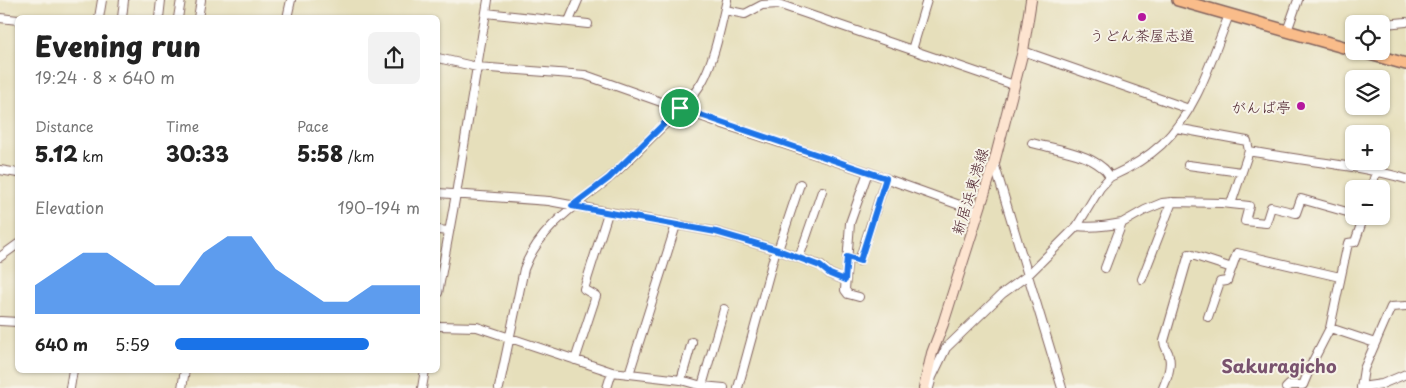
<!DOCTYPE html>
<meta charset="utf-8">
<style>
:root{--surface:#fff;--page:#f2f2f2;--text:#222;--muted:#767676;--accent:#1a73e8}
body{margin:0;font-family:"Playpen Sans","Klee One",sans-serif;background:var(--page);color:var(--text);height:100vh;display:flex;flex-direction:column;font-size:19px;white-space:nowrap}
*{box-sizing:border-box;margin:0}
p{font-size:16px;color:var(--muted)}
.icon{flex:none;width:28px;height:28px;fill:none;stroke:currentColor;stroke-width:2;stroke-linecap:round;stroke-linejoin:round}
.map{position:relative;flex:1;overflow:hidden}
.side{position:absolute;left:15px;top:15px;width:425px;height:358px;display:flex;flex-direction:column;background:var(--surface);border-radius:8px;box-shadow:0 1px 4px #0004}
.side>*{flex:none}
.fabs{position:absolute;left:1345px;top:15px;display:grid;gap:10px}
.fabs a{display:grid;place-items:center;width:45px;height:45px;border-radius:8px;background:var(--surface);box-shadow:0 1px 4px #0004;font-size:25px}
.pin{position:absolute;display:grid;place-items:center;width:42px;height:42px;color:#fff;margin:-21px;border:2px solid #fff;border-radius:50%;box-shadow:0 1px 5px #0007}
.round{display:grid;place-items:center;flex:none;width:52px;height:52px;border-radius:8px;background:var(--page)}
.head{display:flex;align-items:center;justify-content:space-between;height:85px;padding:0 20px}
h1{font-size:28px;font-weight:800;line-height:38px}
.stats{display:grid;grid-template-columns:repeat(3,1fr);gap:8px;height:85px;padding:5px 20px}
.stats div{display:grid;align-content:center}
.stats b{font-size:21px;font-weight:800}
.stats small{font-size:14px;font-weight:400}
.stats p{font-size:14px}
.chart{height:140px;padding:10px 20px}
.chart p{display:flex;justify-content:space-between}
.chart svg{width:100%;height:90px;margin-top:5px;fill:var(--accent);opacity:.7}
ul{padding:0 20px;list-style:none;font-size:16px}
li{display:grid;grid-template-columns:80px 60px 1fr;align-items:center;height:38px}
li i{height:12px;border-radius:6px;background:var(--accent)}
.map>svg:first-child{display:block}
</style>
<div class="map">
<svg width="1406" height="388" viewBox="0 0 1406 388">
<rect width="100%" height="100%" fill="#f7f3e8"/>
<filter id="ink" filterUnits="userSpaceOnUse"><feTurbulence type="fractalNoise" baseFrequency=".02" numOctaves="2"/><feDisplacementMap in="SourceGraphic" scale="10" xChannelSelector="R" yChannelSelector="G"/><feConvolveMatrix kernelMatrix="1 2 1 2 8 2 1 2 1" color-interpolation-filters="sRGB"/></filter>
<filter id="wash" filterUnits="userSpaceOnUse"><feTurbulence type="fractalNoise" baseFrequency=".0096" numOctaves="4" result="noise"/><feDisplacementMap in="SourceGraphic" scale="20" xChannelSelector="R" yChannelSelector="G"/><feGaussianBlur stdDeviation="1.12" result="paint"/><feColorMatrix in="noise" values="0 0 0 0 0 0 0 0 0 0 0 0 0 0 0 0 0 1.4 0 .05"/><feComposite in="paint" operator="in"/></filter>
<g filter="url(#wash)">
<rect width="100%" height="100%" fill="#e6dfbb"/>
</g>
<g filter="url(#ink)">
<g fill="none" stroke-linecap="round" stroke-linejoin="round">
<g stroke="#81625d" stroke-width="10">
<path id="street" d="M725,10L745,14L762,5L778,4L1014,85
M486,13L588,24
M0,18L18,20
M99,18L102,0
M122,18L124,0
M159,18L161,0
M178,18L181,0
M198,18L201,0
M287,18L291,0
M569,21L578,0
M1373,22L1385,24L1406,22
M1287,31L1298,0
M912,50L927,0
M1023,51L1189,109
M438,58L477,67L585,75L723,124L868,172L979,212
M1176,128L1247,141L1249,151
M1032,143C1054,149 1085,152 1103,168C1106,170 1108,174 1110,177L1100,188L1077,226
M994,163L1062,388
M1188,165L1241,172
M0,170L18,173
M1110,177C1128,169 1148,157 1162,144C1197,110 1211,60 1229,15
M1371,189L1376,172
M438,193L549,201L716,232L778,250L821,266L830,274L845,280
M1231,204L1249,151C1301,161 1355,164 1406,179
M1122,223L1145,210L1162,203L1172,202L1222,203L1249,206L1245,221L1266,223L1271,207L1296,213L1301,199L1354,214
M438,230L449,231
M778,250L800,184
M0,257L18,244
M847,257L859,261L886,178
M799,258L822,191
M1142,279L1172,202
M438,293L456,194L488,0
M859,297L848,294L845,290L850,223L868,172
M1208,317L1220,282L1227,281L1237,253L1340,277
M0,321L18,322
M438,326L477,327L612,372L681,380L702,386L724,388
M1330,328L1375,343
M575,360L596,296L584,289L608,213
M629,374L676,225
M681,380L692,342
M702,386L724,309
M1361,387L1382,384L1406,374
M70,388L73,370
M182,388L185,370
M422,388L425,370
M499,388L524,269C539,228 576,205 608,179C628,162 647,141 666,123C678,110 695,96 703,80C715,58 721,24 727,0
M607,388L612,372
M738,388L776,249
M929,388L932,377L946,348L1002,294L1028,275L1077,226C1093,228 1107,226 1122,223L1105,268
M1163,388C1167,379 1172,366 1169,356C1168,350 1164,348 1164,341L1189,254L1232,268
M1286,388L1289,385H1303L1313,361L1330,328L1348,243L1355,242L1364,216
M1361,388L1364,369L1391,307L1406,306"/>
</g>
<g stroke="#81625d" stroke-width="12">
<path id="secondary" d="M924,388L932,353L943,324L994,163L1023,51L1031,0"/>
</g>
<g stroke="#81625d" stroke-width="14">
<path id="primary" d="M1178,0L1354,50
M1359,51L1406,64"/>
</g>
<use href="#street" stroke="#fff" stroke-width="8"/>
<use href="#secondary" stroke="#fde4d0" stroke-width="10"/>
<use href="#primary" stroke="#f9bc8a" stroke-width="11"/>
</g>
</g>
<g fill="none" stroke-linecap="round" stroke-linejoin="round" filter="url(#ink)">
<g stroke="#fff" stroke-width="10">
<path id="route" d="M680,108L886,178L860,261L847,257L845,280L830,274L820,266L778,250L716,232L572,206L609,178Z"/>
</g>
<use href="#route" stroke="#1a73e8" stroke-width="6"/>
</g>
<g fill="#b5179e" stroke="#f7f3e8" stroke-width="2">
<circle cx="1142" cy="17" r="5"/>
<circle cx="1301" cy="106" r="5"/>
</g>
<g text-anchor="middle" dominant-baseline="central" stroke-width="4" stroke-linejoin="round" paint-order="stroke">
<g font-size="15" fill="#4a1f2b" stroke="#f7f3e8">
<text x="1142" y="34">うどん茶屋志道</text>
<text x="1291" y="106" text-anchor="end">がんば亭</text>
</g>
<g font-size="15" fill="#4a1f2b" stroke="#f7f3e8">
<text transform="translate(969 191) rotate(-73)">新居浜東港線</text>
</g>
<g font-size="18" font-weight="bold" fill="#79526e" stroke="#f7f3e8">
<text x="1279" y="365">Sakuragicho</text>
</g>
</g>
</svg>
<div class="fabs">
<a><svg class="icon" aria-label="locate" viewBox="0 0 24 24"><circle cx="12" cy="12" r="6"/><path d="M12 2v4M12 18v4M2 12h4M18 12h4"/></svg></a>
<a><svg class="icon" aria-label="layers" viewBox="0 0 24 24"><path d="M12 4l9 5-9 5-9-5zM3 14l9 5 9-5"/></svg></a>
<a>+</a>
<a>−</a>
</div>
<div class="pin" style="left:680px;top:108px;background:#1e9e55"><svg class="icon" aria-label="arrive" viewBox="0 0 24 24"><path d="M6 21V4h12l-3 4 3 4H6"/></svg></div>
<section class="side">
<div class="head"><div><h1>Evening run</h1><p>19:24 · 8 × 640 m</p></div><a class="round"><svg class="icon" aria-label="share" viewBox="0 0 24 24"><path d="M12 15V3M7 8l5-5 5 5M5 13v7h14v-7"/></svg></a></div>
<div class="stats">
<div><p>Distance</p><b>5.12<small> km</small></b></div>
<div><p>Time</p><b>30:33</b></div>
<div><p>Pace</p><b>5:58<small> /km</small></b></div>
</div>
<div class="chart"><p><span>Elevation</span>190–194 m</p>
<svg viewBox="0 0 160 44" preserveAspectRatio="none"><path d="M0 44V30L10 22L20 14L30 14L40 22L50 30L60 30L70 14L80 6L90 6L100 22L110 30L120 38L130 38L140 30L150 30L160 30V44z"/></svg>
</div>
<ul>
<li><b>640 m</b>5:59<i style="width:79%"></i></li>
</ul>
</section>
</div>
